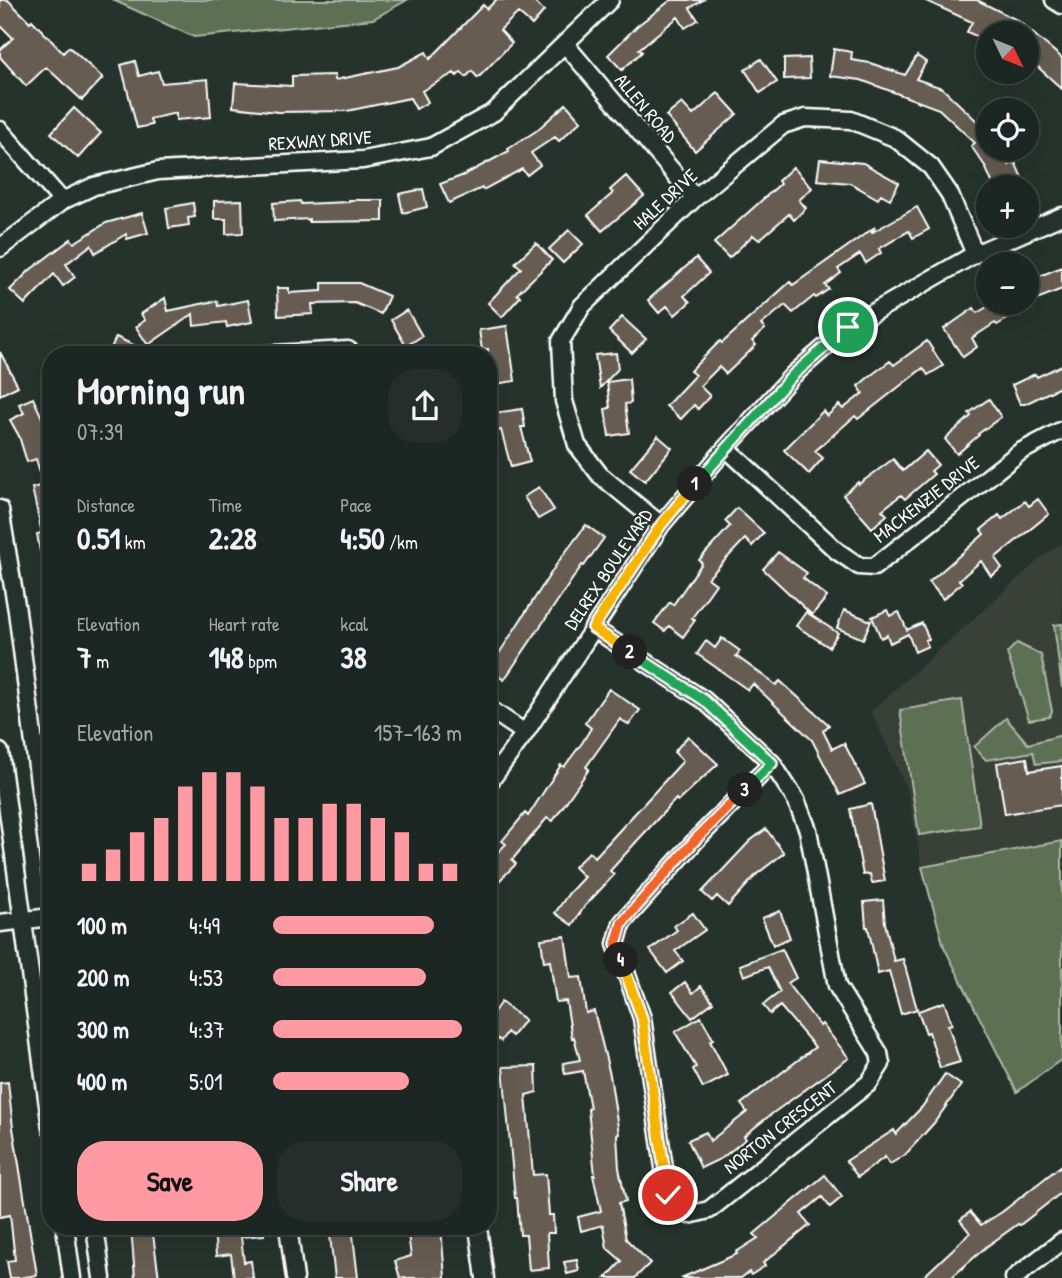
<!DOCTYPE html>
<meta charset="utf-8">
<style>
:root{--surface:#1c2622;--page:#252e2a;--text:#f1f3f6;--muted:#a0a5a5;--line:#3a4340;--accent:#ff9aa2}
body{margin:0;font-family:"Patrick Hand",sans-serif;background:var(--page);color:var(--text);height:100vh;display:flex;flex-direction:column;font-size:26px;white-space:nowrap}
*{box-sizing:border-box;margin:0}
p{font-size:23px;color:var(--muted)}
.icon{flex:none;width:38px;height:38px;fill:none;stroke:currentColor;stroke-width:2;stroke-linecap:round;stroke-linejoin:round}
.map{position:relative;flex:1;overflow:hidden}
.details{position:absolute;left:42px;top:346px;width:455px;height:889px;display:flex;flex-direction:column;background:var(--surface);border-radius:28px;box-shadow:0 7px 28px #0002,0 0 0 2px var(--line)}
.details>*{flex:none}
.needle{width:46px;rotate:133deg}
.buttons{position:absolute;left:976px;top:21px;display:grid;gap:14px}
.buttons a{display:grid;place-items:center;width:63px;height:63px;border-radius:50%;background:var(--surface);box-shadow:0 7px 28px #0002,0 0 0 2px var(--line);font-size:35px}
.pin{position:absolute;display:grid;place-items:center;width:60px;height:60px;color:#fff;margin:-30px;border:4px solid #fff;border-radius:50%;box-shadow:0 2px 7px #0007}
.km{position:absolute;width:35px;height:35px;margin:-18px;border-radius:50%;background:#222;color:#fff;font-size:19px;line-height:35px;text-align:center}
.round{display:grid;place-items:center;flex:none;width:74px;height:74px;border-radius:28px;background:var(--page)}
.headline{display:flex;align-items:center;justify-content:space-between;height:119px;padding:0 35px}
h1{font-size:38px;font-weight:700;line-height:52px}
.metrics{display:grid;grid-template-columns:repeat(3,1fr);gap:10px;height:119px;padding:7px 35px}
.metrics div{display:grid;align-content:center}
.metrics b{font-size:30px;font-weight:700}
.metrics small{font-size:19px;font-weight:400}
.metrics p{font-size:19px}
.chart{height:196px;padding:14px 35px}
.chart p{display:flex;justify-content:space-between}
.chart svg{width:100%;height:126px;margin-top:7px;stroke:var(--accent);stroke-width:6}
.action{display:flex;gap:14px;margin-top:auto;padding:14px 35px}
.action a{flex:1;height:80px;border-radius:28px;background:var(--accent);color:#111;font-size:28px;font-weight:700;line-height:80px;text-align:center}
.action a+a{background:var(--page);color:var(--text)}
ul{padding:0 35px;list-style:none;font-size:23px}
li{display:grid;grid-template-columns:112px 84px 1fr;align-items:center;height:52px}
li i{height:18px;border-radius:9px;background:var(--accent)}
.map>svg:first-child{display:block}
</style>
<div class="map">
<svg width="1062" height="1278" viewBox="0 0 1062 1278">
<rect width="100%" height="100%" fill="#26332d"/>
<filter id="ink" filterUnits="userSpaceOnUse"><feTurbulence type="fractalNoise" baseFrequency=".0143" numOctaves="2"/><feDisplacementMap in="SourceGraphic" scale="14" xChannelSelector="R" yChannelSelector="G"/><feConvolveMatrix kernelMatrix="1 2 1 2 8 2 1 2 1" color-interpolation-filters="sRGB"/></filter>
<g filter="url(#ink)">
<path fill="#393f38" d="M1062,543V841L922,867L908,792L871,711L1042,557Z"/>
<path fill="#5d7053" stroke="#aeb8a9" stroke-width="2" d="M113,0H407L373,19L194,37Z
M1062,624V688L1054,625Z
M1017,643L1041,655L1052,711L1049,717L1029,720L1007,653Z
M962,700L980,826L919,835L900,710Z
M1006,718L1028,744L1062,735V761L1036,764L1033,752L986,760L974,747Z
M1062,841V1059L1017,1092L944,947L922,867Z"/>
<path fill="#665b51" stroke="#fff" stroke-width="2" d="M0,0H8L30,22L32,20L63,53L69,47L103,78L82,100L46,67L26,86L0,57V50L13,38L0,25Z
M496,0H532L544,11L532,25L518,13L500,30L512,43L478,78L472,71L466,77L461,72L457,76L454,73L422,91L428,102L416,109L410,98L347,111L278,112L233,107L235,83L292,86V76L335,75V80L398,67L426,52L430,59L483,5L487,9Z
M671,0H703L690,8L698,20L685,28L678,17L639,49L642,52L622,70L608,55L637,26Z
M924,0H977L1017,20L1062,58V89L1027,57V33H986L983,39L967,32L972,22Z
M834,49L852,52L851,60L870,63L905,75L917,56L926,62L916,79L942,88L981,125L989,134V149H998L1009,165L1015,162L1023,180L1006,187H994L985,166L971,146L975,143L939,109L861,80L830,76Z
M809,58L810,78L784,79V59Z
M761,59L777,82L760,93L745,70Z
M135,61L139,76L158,71L162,83L208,79L211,117L176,120V113L150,119L152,125L137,128L121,65Z
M718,93L737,114L695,151L666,116L682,103L693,115Z
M566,104L581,121L559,141L555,137L531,153L540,165L527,175L522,169L483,190L482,188L449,203L440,184L464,175L509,151L508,149L536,131Z
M74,108L101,133L78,158L51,133Z
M820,159L863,163L899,183L890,199L881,194L878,199L850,183L817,180Z
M793,167L812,188L799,200L806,208L794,220L789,214L759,240L753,235L729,258L714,243L780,184L778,181Z
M626,176L644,196L602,231L588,215L613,193L610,190Z
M423,189L427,207L403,213L399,194Z
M242,200L243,233L226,234V219H214V201Z
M349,200H383V221L309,222V219L274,221L273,203L300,201L301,204L349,202Z
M193,203L195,217L188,218L189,225L169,228L166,208Z
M917,207L929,229L913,238L909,231L879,249L881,253L866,263L860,254L838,269L841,273L825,285L829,289L816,298L814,296L793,313L785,305L761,325L765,329L752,341L756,345L744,357L726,374L719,367L700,386L710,396L698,409L694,405L681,419L666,406L695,375L690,371L720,341L722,343L790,282L793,285L875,227L871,233Z
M142,213L148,233L127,239L126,234L95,253L91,245L66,264L75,277L63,286L54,274L25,304L10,290L30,270L71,239L74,243L106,223Z
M569,230L583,244L563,263L549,249Z
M536,243L552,260L517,294L520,297L502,317L488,303L521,268L515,263Z
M696,258L709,273L684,296L690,302L675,315L667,306L659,313L648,300Z
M1062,267V289L1027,303V281Z
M322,283H359L389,296L381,314L355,303L312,304L313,314L278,316L277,288H289V293L322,291Z
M165,298L168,311L210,302L217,301L218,306L248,300L252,322L227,327L226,322L194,326L193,314L148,345L136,327L145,320L141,314Z
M994,303H1016L1021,311L997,325L995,323L972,338L977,347L963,357L944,329L974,308L977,313Z
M407,310L422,336L406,346L391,320Z
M622,317L646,339L632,353L609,331Z
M507,326L515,381L488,385V349L482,350L479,330Z
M116,337L155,355H108Z
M927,341L943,366L928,375L923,368L858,419L855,416L815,451L823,458L809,474L784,450L823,411L827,416L839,405L843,409L863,393L858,386L870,376L890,361L894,365Z
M0,352L18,386L0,395Z
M616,353L618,369L600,388L595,355Z
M1062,365V386L1025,404H1020L1012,385L1035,374L1037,377Z
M629,379L631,403L625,404L629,433L609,436L605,409L610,408L607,382Z
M33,398L45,424L51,446V550L40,551L37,534L42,533L32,488L44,485L36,459L27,462L19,436L10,420L24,413L19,404Z
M989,399L1001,417L978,434L979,435L957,454L945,439L971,416L969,413Z
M522,409L525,427H521L530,462L511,467L501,430L497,431L494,413Z
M658,436L672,448L645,481L630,469Z
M926,451L938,465L931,471L934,474L905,499L901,495L882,510L887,515L872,528L843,495L858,482L859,484L893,459L903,471Z
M539,487L554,510L538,519L524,497Z
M1038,499L1049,514L995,558L1002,568L991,576L981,561L959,580L962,583L943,599L929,582L984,534L981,530L999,515L1002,519L1025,501L1029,506Z
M737,508L764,533L752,546L745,539L708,578L716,584L692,618L695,620L683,637L669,626L665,631L654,623L670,602L673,605L702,563L699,560L730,526L725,521Z
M586,525L604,538L584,566L582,565L504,680L489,669L558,562Z
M778,552L807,573L803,578L827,597L812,615L763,569Z
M844,610L871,621L863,639L837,628Z
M887,610L890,616L899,612L907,630L922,623L929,639L925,640L928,646L915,652L908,634L890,643L887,635L881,638L872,617Z
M806,612L838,633L829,647L796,626Z
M722,638L740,651L736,656L776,685L780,681L829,725L823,731L832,749L844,743L865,784L840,795L812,740L753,684L748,690L697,654L706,641L715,648Z
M609,689L640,710L629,725L620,719L586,767L589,769L553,821L547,818L512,860L516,864L497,883L488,874V862L506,844L502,841L525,813L528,816L561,765L564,767L582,743L591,728L585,723Z
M688,736L718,764L678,801L676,799L637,841L610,871L614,875L585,906L572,925L555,913L569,893L584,877L574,867L589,852L595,857L683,761L674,752Z
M1027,758L1029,771L1062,766V805L1005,814L997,763Z
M871,804L885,881L872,883L870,874L863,875L850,809Z
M766,829L784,853L757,874L728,906L717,896L712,901L702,892L750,841Z
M883,900L885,923L894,961L903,959L917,1009L901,1014L889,971L878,974L868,927H866L864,902Z
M780,911L790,938L773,945L762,918Z
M693,913L705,930L675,951L683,961L667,973L650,950L677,930L674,926Z
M565,936L571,978L581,977L586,1013L594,1011L610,1075L619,1134L617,1135L619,1168L626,1201L619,1203L626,1239L650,1263L635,1278H606L622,1261L607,1248L603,1225L581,1231L578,1217L601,1211L593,1175H595L588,1109L590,1108L583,1071L565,1074L563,1063L580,1060L574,1037L572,1038L566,1001L556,1002L550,961L544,962L541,939Z
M782,949L796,978L787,983L820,1026L822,1024L849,1058L773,1113L744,1136L746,1139L722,1158L701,1168L688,1140L706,1132L710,1141L747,1112L741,1104L815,1047L780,1006L770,1014L763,1005L780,992L768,967L744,976L740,965Z
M685,982L693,993L701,986L713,1002L692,1018L672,992Z
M501,1002L525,1020L512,1036L507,1032L501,1041L488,1032V1020Z
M944,1002L952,1024L948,1025L960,1062L940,1068L929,1032L926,1033L918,1011Z
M701,1017L713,1039L710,1041L728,1075L703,1088L693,1069L696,1067L675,1032Z
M536,1066L537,1092L526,1095L533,1175L546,1174L549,1215H553L554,1233H547L549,1268L529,1270L526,1235H520L517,1198H515L503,1067Z
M945,1074L961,1085L934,1123L905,1155L890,1164L885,1157L858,1177L846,1161L894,1130L896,1134L922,1107Z
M8,1082L13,1128L37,1275L20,1278H10L7,1261L15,1260L10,1215L0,1217V1083Z
M1062,1165V1192L1020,1225L1018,1224L986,1247L951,1278H922L970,1233L960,1220L970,1212L981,1225L1002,1212Z
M825,1175L842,1197L830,1207L822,1197L801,1214L810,1225L763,1263L765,1266L751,1275L749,1272L741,1278H681L737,1254L736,1252L758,1238L754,1234Z
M131,1227H152L159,1278H135Z
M214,1227H264V1235L241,1237L244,1262L251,1261L253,1278H234L231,1254L216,1256Z
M329,1227H352L358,1278H335Z
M407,1227H441L445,1278H400L395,1261L411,1256Z
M577,1260L579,1271L567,1274L564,1262Z"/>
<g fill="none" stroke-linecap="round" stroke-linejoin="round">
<g stroke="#fff" stroke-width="21">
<path id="minor" d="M1054,0L1062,5
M565,44L695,198
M0,130L62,201
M0,248L62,201L94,186L158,171L363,160L431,147L494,112L610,0
M255,355L348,350L355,355
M726,448L837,551L859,566L874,567L1020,452L1062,430
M0,509L17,611L51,876
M661,525L600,475L577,445L564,401L561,341L582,306L695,198L783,125L805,118L851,120L895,138L931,167L949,193L975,254
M593,628L704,700L772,763L796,800L808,830L837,986L879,1053L881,1064L869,1083L709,1210L689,1215L668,1195L642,1018L616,944L622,923L696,840L772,763
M488,708L525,733
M0,752L51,1128
M488,784L525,733L661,525L726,448L793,375L848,327L975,254L1062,216
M0,923L51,917
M65,1227L72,1278
M95,1227L102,1278
M288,1227L295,1278
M478,1227L485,1278
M1014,1278L1062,1241"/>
</g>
<use href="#minor" stroke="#26332d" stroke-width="16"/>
</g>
</g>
<g fill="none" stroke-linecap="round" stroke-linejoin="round" filter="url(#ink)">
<g stroke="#fff" stroke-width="14">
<path id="split-1" d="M695,484L793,375L848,327"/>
</g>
<g stroke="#fff" stroke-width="14">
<path id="split-2" d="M630,652L593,628L661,525L695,484"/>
</g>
<g stroke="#fff" stroke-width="14">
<path id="split-3" d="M630,652L704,700L772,763L745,790"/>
</g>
<g stroke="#fff" stroke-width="14">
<path id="split-4" d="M621,960L616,944L622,923L696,839L745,790"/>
</g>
<g stroke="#fff" stroke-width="14">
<path id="split-5" d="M621,960L642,1018L668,1195"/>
</g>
<use href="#split-1" stroke="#22a559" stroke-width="9"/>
<use href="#split-2" stroke="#f5b400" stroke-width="9"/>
<use href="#split-3" stroke="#22a559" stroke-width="9"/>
<use href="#split-4" stroke="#f0652b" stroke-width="9"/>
<use href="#split-5" stroke="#f5b400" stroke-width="9"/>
</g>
<g text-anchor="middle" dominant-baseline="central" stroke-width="5" stroke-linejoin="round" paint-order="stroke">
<g font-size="19" fill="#fff" stroke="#26332d">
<text transform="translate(646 108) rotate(50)">ALLEN ROAD</text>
<text transform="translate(320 140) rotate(-4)">REXWAY DRIVE</text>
<text transform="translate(665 199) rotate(-43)">HALE DRIVE</text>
<text transform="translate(926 499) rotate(-38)">MACKENZIE DRIVE</text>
<text transform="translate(608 569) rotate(-56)">DELREX BOULEVARD</text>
<text transform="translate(780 1127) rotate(-38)">NORTON CRESCENT</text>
</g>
</g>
</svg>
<div class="buttons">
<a><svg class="needle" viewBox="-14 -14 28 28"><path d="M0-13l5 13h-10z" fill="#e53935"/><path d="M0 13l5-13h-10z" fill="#a0a5a5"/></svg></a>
<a><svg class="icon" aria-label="locate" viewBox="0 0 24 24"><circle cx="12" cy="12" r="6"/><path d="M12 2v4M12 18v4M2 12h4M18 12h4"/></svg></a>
<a>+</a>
<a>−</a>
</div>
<div class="pin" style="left:848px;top:327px;background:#1e9e55"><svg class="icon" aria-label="arrive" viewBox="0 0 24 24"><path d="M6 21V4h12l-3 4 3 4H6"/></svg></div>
<div class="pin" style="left:668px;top:1195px;background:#d93025"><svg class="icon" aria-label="check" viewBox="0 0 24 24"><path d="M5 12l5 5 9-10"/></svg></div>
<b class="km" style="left:695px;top:484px">1</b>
<b class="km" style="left:630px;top:652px">2</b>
<b class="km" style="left:745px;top:790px">3</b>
<b class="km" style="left:621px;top:960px">4</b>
<section class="details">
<div class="headline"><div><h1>Morning run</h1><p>07:39</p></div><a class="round"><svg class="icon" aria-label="share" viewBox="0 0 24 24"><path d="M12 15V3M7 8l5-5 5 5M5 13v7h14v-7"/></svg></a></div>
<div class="metrics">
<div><p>Distance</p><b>0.51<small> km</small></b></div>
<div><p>Time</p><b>2:28</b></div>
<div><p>Pace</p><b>4:50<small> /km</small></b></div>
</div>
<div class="metrics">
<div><p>Elevation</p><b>7<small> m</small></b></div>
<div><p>Heart rate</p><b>148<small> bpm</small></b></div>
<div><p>kcal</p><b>38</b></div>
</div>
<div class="chart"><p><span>Elevation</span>157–163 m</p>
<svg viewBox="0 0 160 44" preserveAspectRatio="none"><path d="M5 44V38M15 44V33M25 44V27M35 44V22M45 44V11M55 44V6M65 44V6M75 44V11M85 44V22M95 44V22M105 44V17M115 44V17M125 44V22M135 44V27M145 44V38M155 44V38"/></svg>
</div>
<ul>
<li><b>100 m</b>4:49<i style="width:85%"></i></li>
<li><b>200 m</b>4:53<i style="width:81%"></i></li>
<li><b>300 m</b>4:37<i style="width:100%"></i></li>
<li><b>400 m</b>5:01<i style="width:72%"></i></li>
</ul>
<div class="action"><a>Save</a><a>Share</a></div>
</section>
</div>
